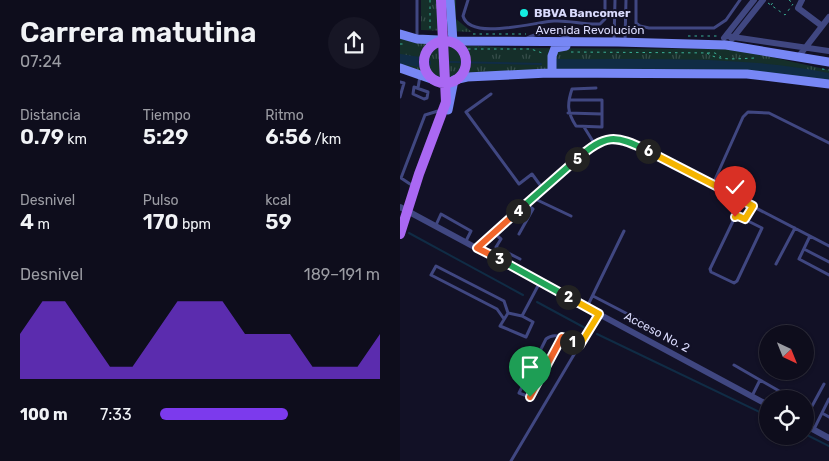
<!DOCTYPE html>
<html lang="es">
<meta charset="utf-8">
<style>
:root{--surface:#0e0d1c;--page:#171625;--text:#f1f3f6;--muted:#9b9ca3;--line:#2e2d3b;--accent:#7c3aed}
body{margin:0;font-family:Rubik,sans-serif;background:var(--page);color:var(--text);height:100vh;display:flex;flex-direction:column;font-size:19px;white-space:nowrap}
*{box-sizing:border-box;margin:0}
p{font-size:16px;color:var(--muted)}
.icon{flex:none;width:28px;height:28px;fill:none;stroke:currentColor;stroke-width:2;stroke-linecap:round;stroke-linejoin:round}
.map{position:relative;flex:1;overflow:hidden}
.sheet{display:flex;flex-direction:column;background:var(--surface);width:400px}
.sheet>*{flex:none}
.needle{width:32px;rotate:137deg}
.tools{position:absolute;left:359px;top:325px;display:grid;gap:10px}
.tools a{display:grid;place-items:center;width:55px;height:55px;border-radius:50%;background:var(--surface);box-shadow:0 1px 4px #0004,0 0 0 1px var(--line);font-size:25px}
.pin{position:absolute;display:grid;place-items:center;width:42px;height:42px;color:#fff;margin:-51px -21px;border-radius:50% 50% 50% 0;rotate:-45deg;box-shadow:0 0 5px #0007}
.pin .icon{rotate:45deg}
.km{position:absolute;width:25px;height:25px;margin:-12px;border-radius:50%;background:#222;color:#fff;font-size:14px;line-height:25px;text-align:center}
.round{display:grid;place-items:center;flex:none;width:52px;height:52px;border-radius:26px;background:var(--page)}
.head{display:flex;align-items:center;justify-content:space-between;height:85px;padding:0 20px}
h1{font-size:28px;font-weight:600;line-height:38px}
.figures{display:grid;grid-template-columns:repeat(3,1fr);gap:8px;height:85px;padding:5px 20px}
.figures div{display:grid;align-content:center}
.figures b{font-size:21px;font-weight:600}
.figures small{font-size:14px;font-weight:400}
.figures p{font-size:14px}
.chart{height:140px;padding:10px 20px}
.chart p{display:flex;justify-content:space-between}
.chart svg{width:100%;height:90px;margin-top:5px;fill:var(--accent);opacity:.7}
ul{padding:0 20px;list-style:none;font-size:16px}
li{display:grid;grid-template-columns:80px 60px 1fr;align-items:center;height:38px}
li i{height:12px;border-radius:6px;background:var(--accent)}
main{display:flex;flex:1;min-height:0}
.map>svg:first-child{display:block}
</style>
<main>
<section class="sheet">
<div class="head"><div><h1>Carrera matutina</h1><p>07:24</p></div><a class="round"><svg class="icon" aria-label="share" viewBox="0 0 24 24"><path d="M12 15V3M7 8l5-5 5 5M5 13v7h14v-7"/></svg></a></div>
<div class="figures">
<div><p>Distancia</p><b>0.79<small> km</small></b></div>
<div><p>Tiempo</p><b>5:29</b></div>
<div><p>Ritmo</p><b>6:56<small> /km</small></b></div>
</div>
<div class="figures">
<div><p>Desnivel</p><b>4<small> m</small></b></div>
<div><p>Pulso</p><b>170<small> bpm</small></b></div>
<div><p>kcal</p><b>59</b></div>
</div>
<div class="chart"><p><span>Desnivel</span>189–191 m</p>
<svg viewBox="0 0 160 44" preserveAspectRatio="none"><path d="M0 44V22L10 6L20 6L30 22L40 38L50 38L60 22L70 6L80 6L90 6L100 22L110 22L120 22L130 38L140 38L150 38L160 22V44z"/></svg>
</div>
<ul>
<li><b>100 m</b>7:33<i style="width:58%"></i></li>
</ul>
</section>
<div class="map">
<svg width="429" height="461" viewBox="0 0 429 461">
<defs>
<pattern id="park-tufts" width="24" height="20" patternUnits="userSpaceOnUse" patternTransform="scale(1.25)"><rect width="24" height="20" fill="#152f2a"/><path d="M3 7l-1-3M5 7V3M7 7l1-3M15 17l-1-3M17 17v-4M19 17l1-3" fill="none" stroke="#364d4a"/></pattern>
</defs>
<rect width="100%" height="100%" fill="#121126"/>
<path fill="url(#park-tufts)" d="M21,0H56V19L72,32L21,30Z
M0,38L20,43L115,48L335,49L429,70V88L391,78L197,74L29,78L0,70Z"/>
<g fill="none" stroke-linecap="round" stroke-linejoin="round">
<path stroke="#102c45" stroke-width="2" d="M49,62L141,64
M9,233L123,295
M137,302L187,329
M197,334L368,416
M405,434L429,446"/>
<path stroke="#102c45" stroke-width="10" d="M0,59L26,63
M156,64C245,65 341,60 429,78"/>
<path stroke="#39b096" stroke-width="1" stroke-dasharray="2.5 4" stroke-linecap="butt" d="M30,0V32
M389,0L394,4
M368,3L385,15L393,4
M371,5L375,0
M73,34H126
M288,36H319
M0,44H5
M25,47L36,49
M62,49L66,58L65,71
M68,49H131L145,54
M171,52L315,53L321,57
M307,53C319,62 343,58 357,58
M422,69L429,70
M24,70L25,51L29,48"/>
<path stroke="#404781" stroke-width="3" d="M68,0L63,16C70,41 134,22 154,21C169,20 184,25 200,24L205,19V0
M236,0V23L240,26L249,28H314L326,20L340,0
M17,38V0
M125,39C139,31 158,31 171,39
M225,41L226,0
M214,42L215,0
M0,82L4,83L0,97
M14,87L28,92L27,98L24,99L13,94Z
M18,88L20,76
M91,94L66,112L119,184L132,174L143,189
M169,100H202V127L176,126C167,112 167,104 172,89L196,88
M168,113L202,114
M184,127L194,143
M10,184L1,178L25,115L38,111
M313,184L343,117L348,112L369,113L429,143
M133,198L171,216
M338,216L362,228L337,281L334,283L311,272L310,269L335,217Z
M345,219L353,206
M36,225L41,214L71,231L66,241
M94,233L101,239L96,247L120,259
M119,234L133,209L126,204
M410,236L399,259L429,275
M77,248L194,143L212,139L229,142L429,246
M404,249L429,262
M376,264L395,228
M193,296L245,323
M187,307L224,231
M108,313L122,316L133,322L126,337L100,326Z
M122,316L140,282
M104,319L97,309L31,275L36,266L104,301L108,313
M161,337L130,397L119,393L146,339C151,335 156,335 161,337L180,345
M334,365L360,380
M352,396L360,380L388,396L387,399
M422,413L429,417
M405,419L424,384
M414,429L429,399
M111,461L198,314"/>
<path stroke="#404781" stroke-width="6" d="M402,0L398,8L422,26
M326,36L429,51
M324,38L354,0
M332,39L363,0
M399,56L429,17
M0,207L368,405
M405,425L429,438"/>
<path stroke="#7787f5" stroke-width="9" d="M50,0L53,41L218,42L326,45L429,62
M0,34L17,39L39,40
M0,68L40,82
M152,73V56L155,48L166,46
M48,110L54,80L67,77L148,73L347,74L429,84"/>
<path stroke="#aa68f3" stroke-width="10" d="M24 62a21 21 0 1 1 42 0a21 21 0 1 1-42 0Z
M0,234L19,174L46,102L41,0"/>
</g>
<g fill="none" stroke-linecap="round" stroke-linejoin="round">
<g stroke="#fff" stroke-width="10">
<path id="split-1" d="M130,397L162,337L172,342"/>
</g>
<g stroke="#fff" stroke-width="10">
<path id="split-2" d="M168,297L199,314L180,345L172,342"/>
</g>
<g stroke="#fff" stroke-width="10">
<path id="split-3" d="M99,259L168,297"/>
</g>
<g stroke="#fff" stroke-width="10">
<path id="split-4" d="M99,259L77,248L118,211"/>
</g>
<g stroke="#fff" stroke-width="10">
<path id="split-5" d="M118,211L177,159"/>
</g>
<g stroke="#fff" stroke-width="10">
<path id="split-6" d="M177,159C205,134 215,134 248,151"/>
</g>
<g stroke="#fff" stroke-width="10">
<path id="split-7" d="M248,151L318,187"/>
</g>
<g stroke="#fff" stroke-width="10">
<path id="split-8" d="M318,187L353,206L345,219L338,216L335,217"/>
</g>
<use href="#split-1" stroke="#f0652b" stroke-width="6"/>
<use href="#split-2" stroke="#f5b400" stroke-width="6"/>
<use href="#split-3" stroke="#22a559" stroke-width="6"/>
<use href="#split-4" stroke="#f0652b" stroke-width="6"/>
<use href="#split-5" stroke="#22a559" stroke-width="6"/>
<use href="#split-6" stroke="#22a559" stroke-width="6"/>
<use href="#split-7" stroke="#f5b400" stroke-width="6"/>
<use href="#split-8" stroke="#f5b400" stroke-width="6"/>
</g>
<circle fill="#14ede1" stroke="#121126" stroke-width="2" cx="124" cy="13" r="5"/>
<g text-anchor="middle" dominant-baseline="central" stroke-width="4" stroke-linejoin="round" paint-order="stroke">
<g font-size="12" font-weight="bold" fill="#d9dafc" stroke="#121126" text-anchor="start">
<text x="134" y="13">BBVA Bancomer</text>
</g>
<g font-size="12" fill="#d9dafc" stroke="#121126">
<text x="190" y="30">Avenida Revolución</text>
<text transform="translate(257 332) rotate(28)">Acceso No. 2</text>
</g>
</g>
</svg>
<div class="tools">
<a><svg class="needle" viewBox="-14 -14 28 28"><path d="M0-13l5 13h-10z" fill="#e53935"/><path d="M0 13l5-13h-10z" fill="#9b9ca3"/></svg></a>
<a><svg class="icon" aria-label="locate" viewBox="0 0 24 24"><circle cx="12" cy="12" r="6"/><path d="M12 2v4M12 18v4M2 12h4M18 12h4"/></svg></a>
</div>
<div class="pin" style="left:130px;top:397px;background:#1e9e55"><svg class="icon" aria-label="arrive" viewBox="0 0 24 24"><path d="M6 21V4h12l-3 4 3 4H6"/></svg></div>
<div class="pin" style="left:335px;top:217px;background:#d93025"><svg class="icon" aria-label="check" viewBox="0 0 24 24"><path d="M5 12l5 5 9-10"/></svg></div>
<b class="km" style="left:172px;top:342px">1</b>
<b class="km" style="left:168px;top:297px">2</b>
<b class="km" style="left:99px;top:259px">3</b>
<b class="km" style="left:118px;top:211px">4</b>
<b class="km" style="left:177px;top:159px">5</b>
<b class="km" style="left:248px;top:151px">6</b>
</div>
</main>
